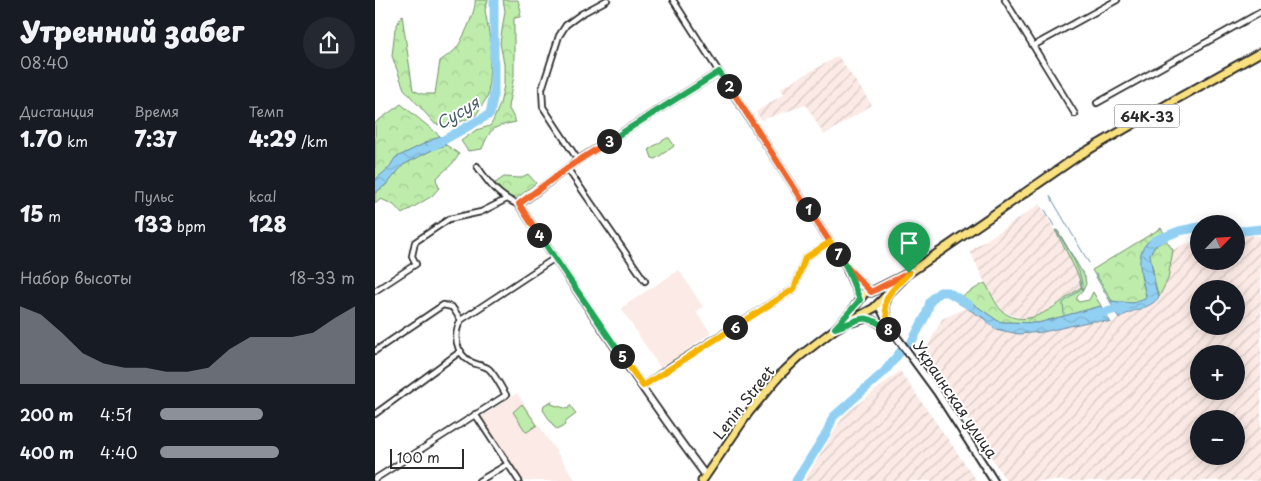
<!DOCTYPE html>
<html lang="ru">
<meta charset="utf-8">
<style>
:root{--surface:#171b24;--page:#242831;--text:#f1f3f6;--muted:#9ea1a6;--accent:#8c9099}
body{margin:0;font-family:"Playpen Sans",sans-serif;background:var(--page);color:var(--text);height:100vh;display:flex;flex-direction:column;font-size:19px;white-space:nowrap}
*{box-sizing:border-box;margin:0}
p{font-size:16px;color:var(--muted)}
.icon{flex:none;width:28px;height:28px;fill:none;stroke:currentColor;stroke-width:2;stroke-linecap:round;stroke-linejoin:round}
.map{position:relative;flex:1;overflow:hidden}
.panel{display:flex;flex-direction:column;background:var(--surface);width:375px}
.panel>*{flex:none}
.needle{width:32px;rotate:65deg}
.tools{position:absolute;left:815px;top:215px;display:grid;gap:10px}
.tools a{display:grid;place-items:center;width:55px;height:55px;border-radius:50%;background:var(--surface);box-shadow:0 2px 12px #0003;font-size:25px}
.scale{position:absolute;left:15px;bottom:12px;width:74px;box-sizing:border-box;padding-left:5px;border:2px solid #2b2b2b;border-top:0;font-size:14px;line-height:18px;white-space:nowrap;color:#2b2b2b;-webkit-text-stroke:4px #fff;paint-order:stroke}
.pin{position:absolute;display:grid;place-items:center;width:42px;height:42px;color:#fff;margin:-51px -21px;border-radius:50% 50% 50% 0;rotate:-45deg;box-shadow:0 0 5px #0007}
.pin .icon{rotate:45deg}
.km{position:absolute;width:25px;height:25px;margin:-12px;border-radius:50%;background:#222;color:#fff;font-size:14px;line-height:25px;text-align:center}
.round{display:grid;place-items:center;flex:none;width:52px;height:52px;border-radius:26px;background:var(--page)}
.head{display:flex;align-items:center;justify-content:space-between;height:85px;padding:0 20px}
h1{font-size:28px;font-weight:800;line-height:38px}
.stats{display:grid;grid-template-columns:repeat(3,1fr);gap:8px;height:85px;padding:5px 20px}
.stats div{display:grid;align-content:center}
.stats b{font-size:21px;font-weight:800}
.stats small{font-size:14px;font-weight:400}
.stats p{font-size:14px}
.chart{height:140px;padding:10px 20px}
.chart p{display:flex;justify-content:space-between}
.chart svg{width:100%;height:90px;margin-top:5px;fill:var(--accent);opacity:.7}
ul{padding:0 20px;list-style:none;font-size:16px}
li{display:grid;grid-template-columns:80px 60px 1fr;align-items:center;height:38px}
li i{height:12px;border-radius:6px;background:var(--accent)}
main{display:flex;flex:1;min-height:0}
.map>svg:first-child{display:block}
</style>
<main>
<section class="panel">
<div class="head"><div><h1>Утренний забег</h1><p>08:40</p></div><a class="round"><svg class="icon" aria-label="share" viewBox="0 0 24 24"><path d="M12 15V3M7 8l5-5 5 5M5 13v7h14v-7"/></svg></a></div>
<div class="stats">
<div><p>Дистанция</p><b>1.70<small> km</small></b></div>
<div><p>Время</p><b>7:37</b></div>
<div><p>Темп</p><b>4:29<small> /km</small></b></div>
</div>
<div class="stats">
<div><b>15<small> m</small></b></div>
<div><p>Пульс</p><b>133<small> bpm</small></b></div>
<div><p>kcal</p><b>128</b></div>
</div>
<div class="chart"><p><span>Набор высоты</span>18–33 m</p>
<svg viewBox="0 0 160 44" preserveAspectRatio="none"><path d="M0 44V6L10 10L20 19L30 29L40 34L50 36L60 36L70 38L80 38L90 36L100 27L110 21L120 21L130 21L140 19L150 12L160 6V44z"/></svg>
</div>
<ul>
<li><b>200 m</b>4:51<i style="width:53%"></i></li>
<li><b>400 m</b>4:40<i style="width:61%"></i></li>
</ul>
</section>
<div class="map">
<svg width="886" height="481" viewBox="0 0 886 481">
<defs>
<pattern id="industrial-furrows" width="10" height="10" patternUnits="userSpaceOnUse" patternTransform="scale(1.25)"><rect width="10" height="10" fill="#fbeae5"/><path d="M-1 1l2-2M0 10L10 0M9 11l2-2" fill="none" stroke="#d7c9c5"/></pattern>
<pattern id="forest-crowns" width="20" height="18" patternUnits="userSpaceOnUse" patternTransform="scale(1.25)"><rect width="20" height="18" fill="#beedab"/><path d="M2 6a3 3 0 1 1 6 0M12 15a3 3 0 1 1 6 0" fill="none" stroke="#a3cb93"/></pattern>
<pattern id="water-waves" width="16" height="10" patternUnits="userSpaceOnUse" patternTransform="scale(1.25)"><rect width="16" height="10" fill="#92d0f3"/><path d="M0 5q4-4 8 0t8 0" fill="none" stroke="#7eb3d0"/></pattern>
</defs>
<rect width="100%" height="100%" fill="#fff"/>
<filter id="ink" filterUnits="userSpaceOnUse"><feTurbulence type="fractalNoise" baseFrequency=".02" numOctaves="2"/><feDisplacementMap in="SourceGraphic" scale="10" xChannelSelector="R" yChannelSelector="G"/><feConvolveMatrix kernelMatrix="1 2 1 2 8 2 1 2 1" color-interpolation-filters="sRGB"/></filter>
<g filter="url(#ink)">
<path fill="#fbeae5" d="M304,270L328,307L321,312L336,333L286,369L246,308Z
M142,393L201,481H148L105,418Z"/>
<path fill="url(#industrial-furrows)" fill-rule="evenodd" d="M463,56L497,105L449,135L431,105L386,120L381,112L409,94L406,88Z
M665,204L696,261L704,278L706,287L670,312L650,319L634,314L626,309L610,283L595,251Z
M861,235L886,236V481H631L550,351L567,319L591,308L608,318L620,329L655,334L717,321H727L736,323L748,315L770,308L781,301L786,295L793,279L798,250L807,245L824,240V261H861ZM824,289H861V326H824ZM824,354H861V391H824ZM824,419H861V456H824Z
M525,371L602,481H429L469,415Z"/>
<path fill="#beedab" stroke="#748c6b" d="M292,138H294L299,145L298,147L280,159L277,158L274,149Z
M680,230L683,231L710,277L711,284L708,290C705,286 705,280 703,275C696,260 688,245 680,230Z
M177,401L176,404L193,409L195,405L201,414L189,423L190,425L184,429L180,428L168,410L169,405Z
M147,404L162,425L152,432H151L138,412Z"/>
<path fill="url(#forest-crowns)" stroke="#748c6b" d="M100,0H113L110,10L116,45L113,96L101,115L76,126L60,124L29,89L17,56L20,29L27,15L38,90L47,94H60L65,61C70,57 77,53 81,49C87,41 102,9 100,0Z
M128,0H143L146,11L145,17L139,18V76L133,107L141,122C118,127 116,127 107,149L93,151L86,141L101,130L115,126L118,121L125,104L129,85V64L125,43L130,11Z
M26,104L65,136L20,158L14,168L0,180V123Z
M71,145L84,154C80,164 68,171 61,179L64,188L57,196L27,214L19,205L6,199L0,204V193L13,183L28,165L59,149Z
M153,174L161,183L141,199L133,197L120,183L129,177L145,178Z
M786,228L789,233C781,236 779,240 775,246C761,269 765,271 771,296L770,299L758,303L735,301L717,270Z
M791,240L798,250L793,279L784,297C781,288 779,280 778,270C778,266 775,263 775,259C773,248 783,244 791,240Z
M610,283C615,291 620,303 626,310C652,334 685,302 706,287L708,290L702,297V301L704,302L714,300L718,292L726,306L663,323L628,322L623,321L587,296Z"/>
<path fill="url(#water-waves)" stroke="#698ea3" d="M65,136L71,145L59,149L28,165L13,183L0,193V180L14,168L20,158Z
M789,233L791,240L780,246L775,254L780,286L784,297C774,311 755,308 744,319L735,301L758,303L770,299L771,296C765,268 755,245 789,233Z
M587,296L623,321L628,322L663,323L726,306L736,323L727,321H717L668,332L644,334L620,329L608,318L583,303Z"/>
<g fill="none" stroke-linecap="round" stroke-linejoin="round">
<path stroke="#698ea3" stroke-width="1" d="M675,196L714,263
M670,210L679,226
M681,230C690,245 708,270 707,288L688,303L689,315
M721,274L737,301"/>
<path stroke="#92d0f3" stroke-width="9" d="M58,146L115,114L119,93V0
M861,230L868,231L886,229
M779,241L804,231L824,227
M719,315L750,307
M421,481L452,432L458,417L509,372L526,351L535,345L551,315L555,302L560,296L565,292H573L594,305"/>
<g stroke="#2b2b2b" stroke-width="8">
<path id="minor" d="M298,0L344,72
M630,0L700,114
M658,46L742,0
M722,103L886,12
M203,160L168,107L167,89L184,36L191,25L206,14L232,0
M102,166C114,184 123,196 144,205
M192,168L270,281
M0,291L41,264L37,256L40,242L74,219L106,212L132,199
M86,320L180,258
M0,351L68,305L77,307L86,320C78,334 80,353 96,362C101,365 109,365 114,369C121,376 126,387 131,395L0,479
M268,386L293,368L419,289L430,258L455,242
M0,414L86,351
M100,414L144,481
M104,481L133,464"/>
</g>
<g stroke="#2b2b2b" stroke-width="9">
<path id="tertiary" d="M472,271L485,300
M331,476C265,388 205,295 144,205L203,160L344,72L471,267L496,292"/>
</g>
<g stroke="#2b2b2b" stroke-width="10">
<path id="secondary" d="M503,304L518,332L562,392L619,481
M512,317L510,306L514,293
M479,322L494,318L515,330"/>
</g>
<g stroke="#2b2b2b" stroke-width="11">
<path id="primary" d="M460,329L476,312L490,292H496L534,273L703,156L798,101L886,52
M327,481L374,412L405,375L425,356L460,329L499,308L529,278"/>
</g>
<use href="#minor" stroke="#fff" stroke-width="4.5"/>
<use href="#tertiary" stroke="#fff" stroke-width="5.5"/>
<use href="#secondary" stroke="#fff" stroke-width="6"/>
<use href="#primary" stroke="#fae180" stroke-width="7"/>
</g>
</g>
<g fill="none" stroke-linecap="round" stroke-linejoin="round" filter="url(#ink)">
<g stroke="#fff" stroke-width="10">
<path id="split-1" d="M433,209L471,266L496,292L534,273"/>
</g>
<g stroke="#fff" stroke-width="10">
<path id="split-2" d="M354,86L433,209"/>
</g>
<g stroke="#fff" stroke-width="10">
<path id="split-3" d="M234,141L344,72L354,86"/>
</g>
<g stroke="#fff" stroke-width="10">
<path id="split-4" d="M164,235L144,204L192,168L234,141"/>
</g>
<g stroke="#fff" stroke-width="10">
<path id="split-5" d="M164,235L247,356"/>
</g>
<g stroke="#fff" stroke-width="10">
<path id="split-6" d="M247,356L268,386L360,327"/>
</g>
<g stroke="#fff" stroke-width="10">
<path id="split-7" d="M360,327L419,289L430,258L455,242L463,254"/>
</g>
<g stroke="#fff" stroke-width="10">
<path id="split-8" d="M463,254L471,266L485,300L460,328C488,320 486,311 513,329"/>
</g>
<g stroke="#fff" stroke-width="10">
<path id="split-9" d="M513,329L518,332C503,298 511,297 534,273"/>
</g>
<use href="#split-1" stroke="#f0652b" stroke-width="6"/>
<use href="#split-2" stroke="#f0652b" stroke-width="6"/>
<use href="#split-3" stroke="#22a559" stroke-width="6"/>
<use href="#split-4" stroke="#f0652b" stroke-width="6"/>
<use href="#split-5" stroke="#22a559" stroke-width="6"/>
<use href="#split-6" stroke="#f5b400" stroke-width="6"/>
<use href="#split-7" stroke="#f5b400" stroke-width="6"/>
<use href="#split-8" stroke="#22a559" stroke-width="6"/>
<use href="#split-9" stroke="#f5b400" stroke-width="6"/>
</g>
<g text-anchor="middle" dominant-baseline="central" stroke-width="4" stroke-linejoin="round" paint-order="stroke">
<rect fill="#fff" stroke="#6b6b6b" stroke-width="1" x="739.5" y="104.5" width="65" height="23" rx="4"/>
<g font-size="14" font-weight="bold" fill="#2b2b2b">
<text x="772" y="116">64К-33</text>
</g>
<g font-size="15" fill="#2b2b2b" stroke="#fff">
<text transform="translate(581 399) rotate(56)">Украинская улица</text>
<text transform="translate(368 402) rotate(-52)">Lenin Street</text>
</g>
<g font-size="16" font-style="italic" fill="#4a5d67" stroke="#fff">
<text transform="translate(82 112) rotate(-31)">Сусуя</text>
</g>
</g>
</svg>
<div class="tools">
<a><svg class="needle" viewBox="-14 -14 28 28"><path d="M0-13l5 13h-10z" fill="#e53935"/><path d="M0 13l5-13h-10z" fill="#9ea1a6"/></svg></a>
<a><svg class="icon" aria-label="locate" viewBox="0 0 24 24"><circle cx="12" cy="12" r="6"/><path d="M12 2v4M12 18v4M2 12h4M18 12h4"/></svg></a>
<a>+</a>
<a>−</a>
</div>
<div class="scale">100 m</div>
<div class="pin" style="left:534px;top:273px;background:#1e9e55"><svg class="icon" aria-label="arrive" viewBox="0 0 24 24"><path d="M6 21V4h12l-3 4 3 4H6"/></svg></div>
<b class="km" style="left:433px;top:209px">1</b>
<b class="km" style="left:354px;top:86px">2</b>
<b class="km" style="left:234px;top:141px">3</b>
<b class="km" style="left:164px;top:235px">4</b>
<b class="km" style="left:247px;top:356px">5</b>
<b class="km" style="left:360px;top:327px">6</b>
<b class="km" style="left:463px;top:254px">7</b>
<b class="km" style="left:513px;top:329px">8</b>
</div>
</main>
